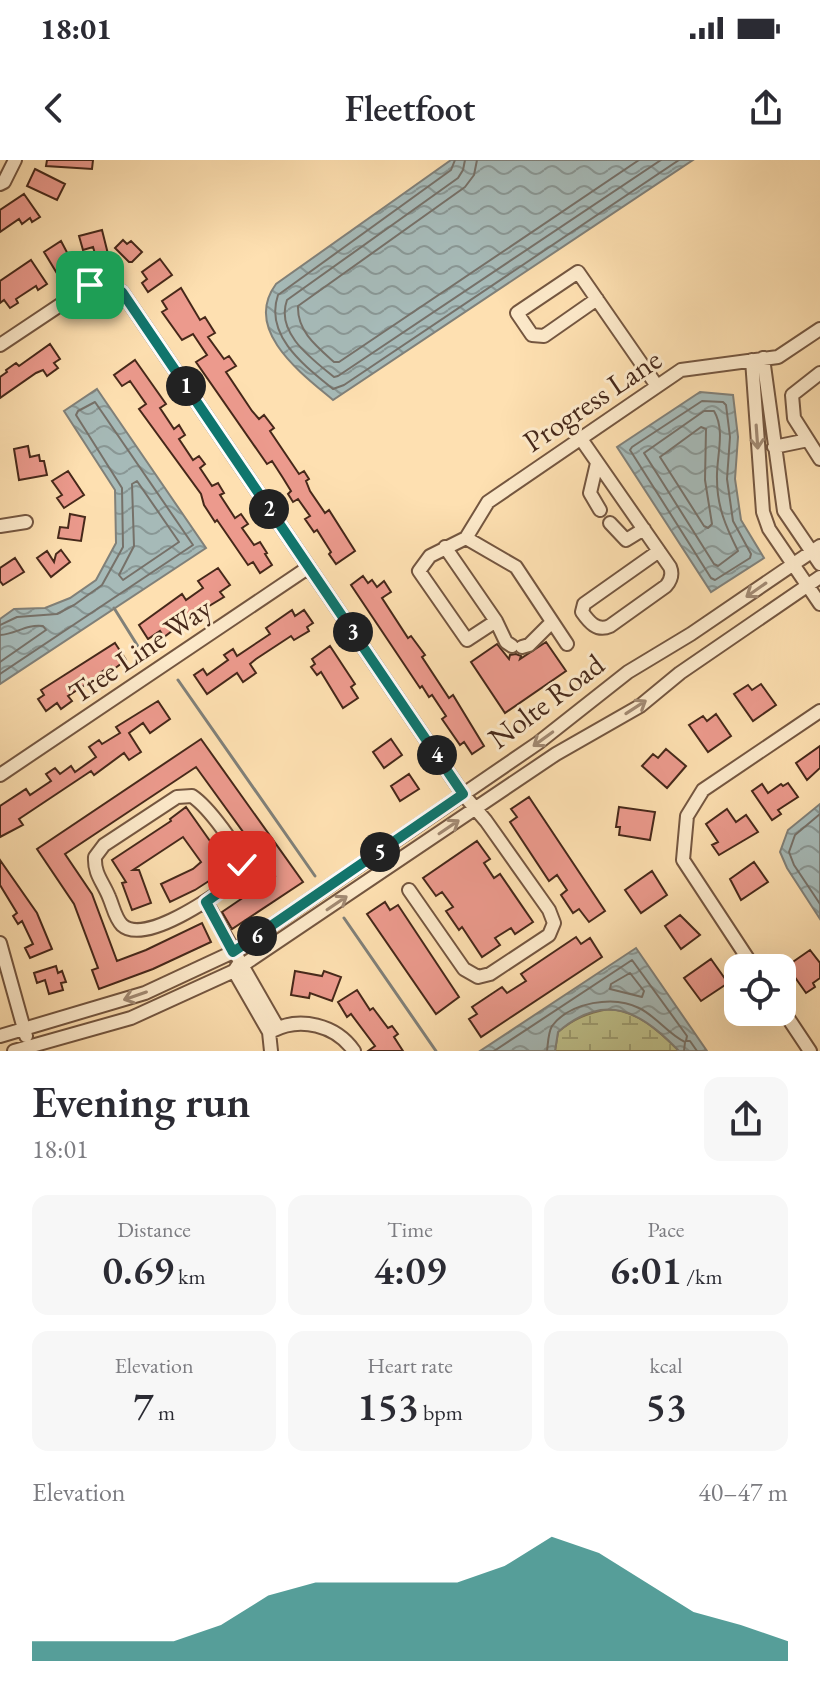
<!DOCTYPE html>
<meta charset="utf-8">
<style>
:root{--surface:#fff;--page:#f7f7f7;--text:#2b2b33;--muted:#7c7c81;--accent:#0f766e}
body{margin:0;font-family:"EB Garamond",serif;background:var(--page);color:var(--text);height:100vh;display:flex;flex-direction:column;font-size:30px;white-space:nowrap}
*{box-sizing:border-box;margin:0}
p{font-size:26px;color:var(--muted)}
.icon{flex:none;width:44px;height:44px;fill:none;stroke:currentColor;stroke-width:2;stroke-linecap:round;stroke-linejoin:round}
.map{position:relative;height:891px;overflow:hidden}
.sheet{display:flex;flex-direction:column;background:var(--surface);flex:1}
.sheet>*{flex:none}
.fabs{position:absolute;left:724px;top:794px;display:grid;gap:16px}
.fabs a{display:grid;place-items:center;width:72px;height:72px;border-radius:16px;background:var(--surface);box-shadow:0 8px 32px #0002;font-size:40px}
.pin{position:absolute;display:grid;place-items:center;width:68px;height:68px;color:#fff;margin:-34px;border-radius:16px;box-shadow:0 4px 12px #0006}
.km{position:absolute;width:40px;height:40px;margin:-20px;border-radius:50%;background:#222;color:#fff;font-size:22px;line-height:40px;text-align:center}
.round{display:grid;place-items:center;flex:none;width:84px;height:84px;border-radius:16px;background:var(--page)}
.headline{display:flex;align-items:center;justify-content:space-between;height:136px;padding:0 32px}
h1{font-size:44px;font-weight:600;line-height:60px}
.figures{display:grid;grid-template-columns:repeat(3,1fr);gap:12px;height:136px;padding:8px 32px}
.figures div{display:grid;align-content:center;border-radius:16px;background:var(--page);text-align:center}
.figures b{font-size:40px;font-weight:600}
.figures small{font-size:22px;font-weight:400}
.figures p{font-size:22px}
.chart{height:224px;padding:16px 32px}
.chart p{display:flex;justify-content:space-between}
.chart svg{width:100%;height:144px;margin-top:8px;fill:var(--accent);opacity:.7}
.status{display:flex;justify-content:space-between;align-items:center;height:56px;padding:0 40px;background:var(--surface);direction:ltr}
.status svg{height:22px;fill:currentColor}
header{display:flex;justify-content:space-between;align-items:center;height:104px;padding:0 32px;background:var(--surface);font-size:36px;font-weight:600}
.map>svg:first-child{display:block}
</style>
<div class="status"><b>18:01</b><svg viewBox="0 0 49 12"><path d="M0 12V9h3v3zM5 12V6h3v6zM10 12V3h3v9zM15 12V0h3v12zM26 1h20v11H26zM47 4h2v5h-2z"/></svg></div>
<header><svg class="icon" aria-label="back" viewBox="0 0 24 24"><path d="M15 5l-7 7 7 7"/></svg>Fleetfoot<svg class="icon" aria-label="share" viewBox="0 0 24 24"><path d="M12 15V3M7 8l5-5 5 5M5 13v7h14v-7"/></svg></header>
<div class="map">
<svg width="820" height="891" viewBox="0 0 820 891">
<defs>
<pattern id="wetland-marsh" width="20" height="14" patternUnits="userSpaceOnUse" patternTransform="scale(2)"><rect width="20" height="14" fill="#bfc28c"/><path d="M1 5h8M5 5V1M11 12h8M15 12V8" fill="none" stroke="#9d9e72"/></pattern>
<pattern id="water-waves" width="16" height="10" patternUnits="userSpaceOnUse" patternTransform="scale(2)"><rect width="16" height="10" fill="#a6bab8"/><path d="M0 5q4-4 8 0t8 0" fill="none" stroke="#899795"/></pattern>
</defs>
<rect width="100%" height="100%" fill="#fee0b1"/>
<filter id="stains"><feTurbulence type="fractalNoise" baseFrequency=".0025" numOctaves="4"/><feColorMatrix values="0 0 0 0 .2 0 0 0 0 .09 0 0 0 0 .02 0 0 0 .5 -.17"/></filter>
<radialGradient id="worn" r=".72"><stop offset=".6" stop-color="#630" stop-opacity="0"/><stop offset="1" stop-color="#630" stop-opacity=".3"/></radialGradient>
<path fill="url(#wetland-marsh)" stroke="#827553" stroke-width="2" d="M608,849C638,851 658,870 679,891H555L558,872C573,859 588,853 608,849Z"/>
<path fill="url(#water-waves)" stroke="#808079" stroke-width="2" d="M451,0H693L333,240C302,214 242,170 276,124Z
M97,229L206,388L0,524V459L14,449L45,448L70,438L96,420L116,383L115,330L64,251Z
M700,232L733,235L738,277L735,319L741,360L764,398L711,432L617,287Z
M820,644V759L787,708L780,692L788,670Z
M636,788L707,891H679C641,851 605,831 558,872L555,891H480Z"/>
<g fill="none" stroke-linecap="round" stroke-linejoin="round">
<path stroke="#767169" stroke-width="2" d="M455,0L451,10L278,135C264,176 305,206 333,229L344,225L679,0
M465,0L463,10L458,18L287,140C275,173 312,199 334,217L338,216L661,0
M477,0L474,15L465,27L298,146C297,171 316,186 334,202H339L639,0
M702,241L723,242L726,245L730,277L727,319L733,361L751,394L750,398L715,420L711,418L630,290L632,287Z
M704,251H714C726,271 716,298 717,319C717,347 726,367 738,391L718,406L714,404L644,293Z
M701,267L706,269L705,320L712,364L708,368L704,366L660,297Z
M137,321L179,382L123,420L119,415L134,386L132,324Z
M0,465L17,457L57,454L74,445L102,425L123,387L122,328L76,255L78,251L95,242L193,385L0,514
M0,475C16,474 26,464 43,466L46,470L0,502
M820,654L795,675L789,692L794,705L820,744
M630,813L644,831L642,837L610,829L611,824Z
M494,891L632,800L687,876L686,881H690L697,891
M547,891C548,884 548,873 552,866C570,842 614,835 639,848C656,856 669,875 685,882L684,891"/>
<path stroke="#808079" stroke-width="3" d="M114,448L144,496
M178,520L315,716
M344,758L436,891"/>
</g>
<path fill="#ec9a8d" stroke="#46281a" stroke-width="2" d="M47,0H93L92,9L46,6Z
M35,9L65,24L57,40L27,26Z
M24,34L40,57L32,62L30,58L22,64L19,59L0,72V50Z
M102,70L108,94L96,97L93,87L83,90L79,76Z
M123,80L127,84L131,81L142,92L132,102H129L115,88Z
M61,81L71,100L64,104L67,109L58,115L44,92Z
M160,99L172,115L148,132L142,123L147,119L142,112Z
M31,100L47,124L38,130L36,126L16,139L18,143L10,148L4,140L0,143V121Z
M181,128L200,160L205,157L215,173L208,177L224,199L229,196L236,206L226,212L252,251L259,259L264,255L274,268L270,271L299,314L304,311L309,319L306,321L310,331L325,353L329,350L355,391L336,404L329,394L331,392L317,370L314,372L305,359L310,356L298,339L293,342L288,334L291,331L283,318L272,301L267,304L196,202L207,195L193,174L182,180L162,152L167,149L162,141Z
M50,184L60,199L54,203L58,208L47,216L43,210L36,213L0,238V217L7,212L6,210L16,203L19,206Z
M135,200L166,244L160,248L174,269L179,265L185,275L179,279L193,300L199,296L205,304L200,308L212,326L218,323L224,333L220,335L235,358L241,354L248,364L242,368L254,385L260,382L267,393L265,394L272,405L260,413L253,402L248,405L217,360L215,362L204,345L201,334L139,249L146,244L130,221L122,226L114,215Z
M28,286L30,297L39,295L40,301H44L47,315L19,320L14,289Z
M68,311L84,335L64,348L57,338L62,335L52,321Z
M70,354L85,357L81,381L58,378L60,367L68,368Z
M61,390L70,402L51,417L37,398L47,391L54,402L56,394Z
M15,398L24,412L3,425L0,421V408Z
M218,408L230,425L220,432L224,437L171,469L172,471L164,477L160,471L148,479L139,465L182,434L186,440L203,428L198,421Z
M363,416L368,423L372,420L377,427L384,421L391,432L382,438L408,478L411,476L425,495L422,497L449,538L453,535L484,586L472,594L464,582L460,585L442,559L446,556L432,535L429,537L422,526L420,528L351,425Z
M292,450L295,456L304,450L313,463L307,467L309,471L294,480L291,476L256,499L250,504L256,513L243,522L237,513L207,534L194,515L203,509L207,515L228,500L224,495L233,489L237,496L270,474L266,468Z
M546,482L566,511L505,553L471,502L497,484L509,499L510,495L516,494L521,496L520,499Z
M115,483L126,500L114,509L111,506L98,514L101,519L90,526L88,523L68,536L72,541L61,549L57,543L46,551L38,539L44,535L41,530Z
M330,486L355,524L351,527L358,538L343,548L321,512L317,515L311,507L315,504L312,499Z
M761,524L776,545L753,561L734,534L748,525L752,530Z
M158,541L170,559L150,573L143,563L129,573L141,592L129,600L124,593L94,615L91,611L19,659L23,665L0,677V646L26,629L30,635L51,621L46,614L55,608L60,614L71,606L75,612L96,597L89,587L99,580L102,584L120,573L116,567Z
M716,554L731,576L708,592L689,565L703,556L707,561Z
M201,579L303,722L232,769L222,752L275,716L196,607L65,694L92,734L117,801L146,790L202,763L211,782L153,809L99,829L92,810L98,808L74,744L37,689Z
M391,579L402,595L384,608L373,592Z
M820,586V608L807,620L796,603Z
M666,589L686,606L667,628L642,606L653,594L658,598Z
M409,614L419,629L400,641L391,626Z
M788,623L798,637L778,650L781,654L772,660L752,631L762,624L768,633L781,624L783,626Z
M529,637L605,751L589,762L579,749L573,753L561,735L567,730L557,715L549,721L510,662L517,657L511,649Z
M186,647L229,708L195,730L170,742L161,724L193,709L201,702L183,677L133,710H139L151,743L132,750L122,723L126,722L112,700L171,661L170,659Z
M619,647L655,652L650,680L619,675L620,667H616Z
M727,649L736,662L746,655L758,672L719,695L712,685L718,682L706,664Z
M477,681L490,699L484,703L494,718L500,714L533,762L515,774L511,768L495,778L500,785L482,797L462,767L459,770L446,751L453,747L442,732L436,736L423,718Z
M0,700L37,753L52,789L30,798L25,788L33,784L22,761L18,764L13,756L17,753L0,725Z
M754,702L768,722L741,740L730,719Z
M652,711L667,735L641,753L625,730Z
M385,742L390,750L398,745L459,837L436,854L367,754Z
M680,755L700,775L681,789L665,766Z
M576,777L581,784L590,778L602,797L481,877L469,859L477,854L472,847L502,827L507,833L526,821L521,814Z
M810,790L820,803V818L813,823L815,827L806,833L787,806Z
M711,799L728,823L701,841L684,818Z
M56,806L58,813L62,811L66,822L61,823L63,830L49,834L45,820L37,823L34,813Z
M295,811L322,816L324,811L341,817L332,841L310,833L309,838L291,835Z
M357,830L370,850L373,848L388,868L392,866L398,874L394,877L403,891H368L375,886L351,854L347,857L338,842Z"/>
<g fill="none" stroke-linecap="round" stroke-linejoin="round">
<g stroke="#745640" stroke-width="16">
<path id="minor" d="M0,24L4,22L15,0
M597,139L544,176L532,175L517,153L578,112L657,226
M0,185L90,125L106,123L122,132L463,634L486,661L549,750L554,763L549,775L490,814L478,817L464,809L409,730
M763,198L784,351L820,404
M752,200L763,352L769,369L820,444
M820,213L792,235L794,258L820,299
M581,279L670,407C673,414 671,420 666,426L610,466C597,472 589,462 582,452L584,444L659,391
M774,287L808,280
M597,303L590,333L600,350
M610,363L626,380L644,369
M0,366L26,362
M466,378L516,407L567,484
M445,387L496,461L467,480L419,411L430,396L466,378L488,342L681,210L778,197L820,169
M496,461L506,482L512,486
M522,487L529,485L552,462
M0,615L309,407
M192,636C207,646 241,689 242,706C242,712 240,714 238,719C217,734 145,786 122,765C115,758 113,746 109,737C103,722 94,714 95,697L104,685L177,637Z
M206,742L278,868
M0,783L26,876
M238,805L234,811L269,872L271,891
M754,808L683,700L687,656L703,630L820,551
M782,849L810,891
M272,871C300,856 336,865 354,891
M0,876L145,833L233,792L538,583L628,512L691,474L820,386
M14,891L131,858L234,811L556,594L640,546L680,513L820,417"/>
</g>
<use href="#minor" stroke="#feebcc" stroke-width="12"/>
</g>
<defs><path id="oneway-shaft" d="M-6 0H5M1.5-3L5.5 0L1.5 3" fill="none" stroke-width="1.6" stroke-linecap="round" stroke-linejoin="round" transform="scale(2)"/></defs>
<g stroke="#a28a73">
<use href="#oneway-shaft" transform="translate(757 277) rotate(86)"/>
<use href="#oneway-shaft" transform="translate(756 430) rotate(145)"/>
<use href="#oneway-shaft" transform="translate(636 547) rotate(-33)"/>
<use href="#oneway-shaft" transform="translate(543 579) rotate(144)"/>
<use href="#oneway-shaft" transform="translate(449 667) rotate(-34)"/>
<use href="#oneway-shaft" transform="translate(337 743) rotate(-34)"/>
<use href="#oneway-shaft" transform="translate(135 836) rotate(161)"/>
</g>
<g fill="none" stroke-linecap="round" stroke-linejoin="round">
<g stroke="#fff" stroke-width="16">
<path id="route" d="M90,125L106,123L122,132L463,634L233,792L206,742L238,719L242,705"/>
</g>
<use href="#route" stroke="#0f766e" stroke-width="10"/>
</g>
<g text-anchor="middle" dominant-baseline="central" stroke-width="6" stroke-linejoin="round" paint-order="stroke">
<g font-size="30" fill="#46281a" stroke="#feebcc">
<text transform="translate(592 240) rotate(-34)">Progress Lane</text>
<text transform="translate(140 490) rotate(-34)">Tree Line Way</text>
<text transform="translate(546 541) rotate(-37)">Nolte Road</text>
</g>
</g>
<rect width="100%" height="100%" filter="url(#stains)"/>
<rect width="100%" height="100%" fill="url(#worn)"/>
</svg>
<div class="fabs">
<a><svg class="icon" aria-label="locate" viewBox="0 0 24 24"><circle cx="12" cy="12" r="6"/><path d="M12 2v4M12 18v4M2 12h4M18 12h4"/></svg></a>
</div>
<div class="pin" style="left:90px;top:125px;background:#1e9e55"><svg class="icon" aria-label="arrive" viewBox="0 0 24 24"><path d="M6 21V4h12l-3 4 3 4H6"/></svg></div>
<div class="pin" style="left:242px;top:705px;background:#d93025"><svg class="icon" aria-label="check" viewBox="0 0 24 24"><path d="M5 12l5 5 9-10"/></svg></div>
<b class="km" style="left:186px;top:226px">1</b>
<b class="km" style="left:269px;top:349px">2</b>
<b class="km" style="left:353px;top:472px">3</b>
<b class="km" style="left:437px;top:595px">4</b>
<b class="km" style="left:380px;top:692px">5</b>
<b class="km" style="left:257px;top:776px">6</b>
</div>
<section class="sheet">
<div class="headline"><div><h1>Evening run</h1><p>18:01</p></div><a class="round"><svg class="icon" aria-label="share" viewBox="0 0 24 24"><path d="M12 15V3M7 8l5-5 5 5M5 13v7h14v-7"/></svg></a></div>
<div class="figures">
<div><p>Distance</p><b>0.69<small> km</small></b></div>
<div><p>Time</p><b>4:09</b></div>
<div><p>Pace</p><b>6:01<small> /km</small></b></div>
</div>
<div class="figures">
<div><p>Elevation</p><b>7<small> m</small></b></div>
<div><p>Heart rate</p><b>153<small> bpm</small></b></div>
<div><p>kcal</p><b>53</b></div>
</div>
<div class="chart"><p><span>Elevation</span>40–47 m</p>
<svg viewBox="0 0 160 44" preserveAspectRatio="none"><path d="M0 44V38L10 38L20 38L30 38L40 33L50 24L60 20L70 20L80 20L90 20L100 15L110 6L120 11L130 20L140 29L150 33L160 38V44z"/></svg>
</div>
</section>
